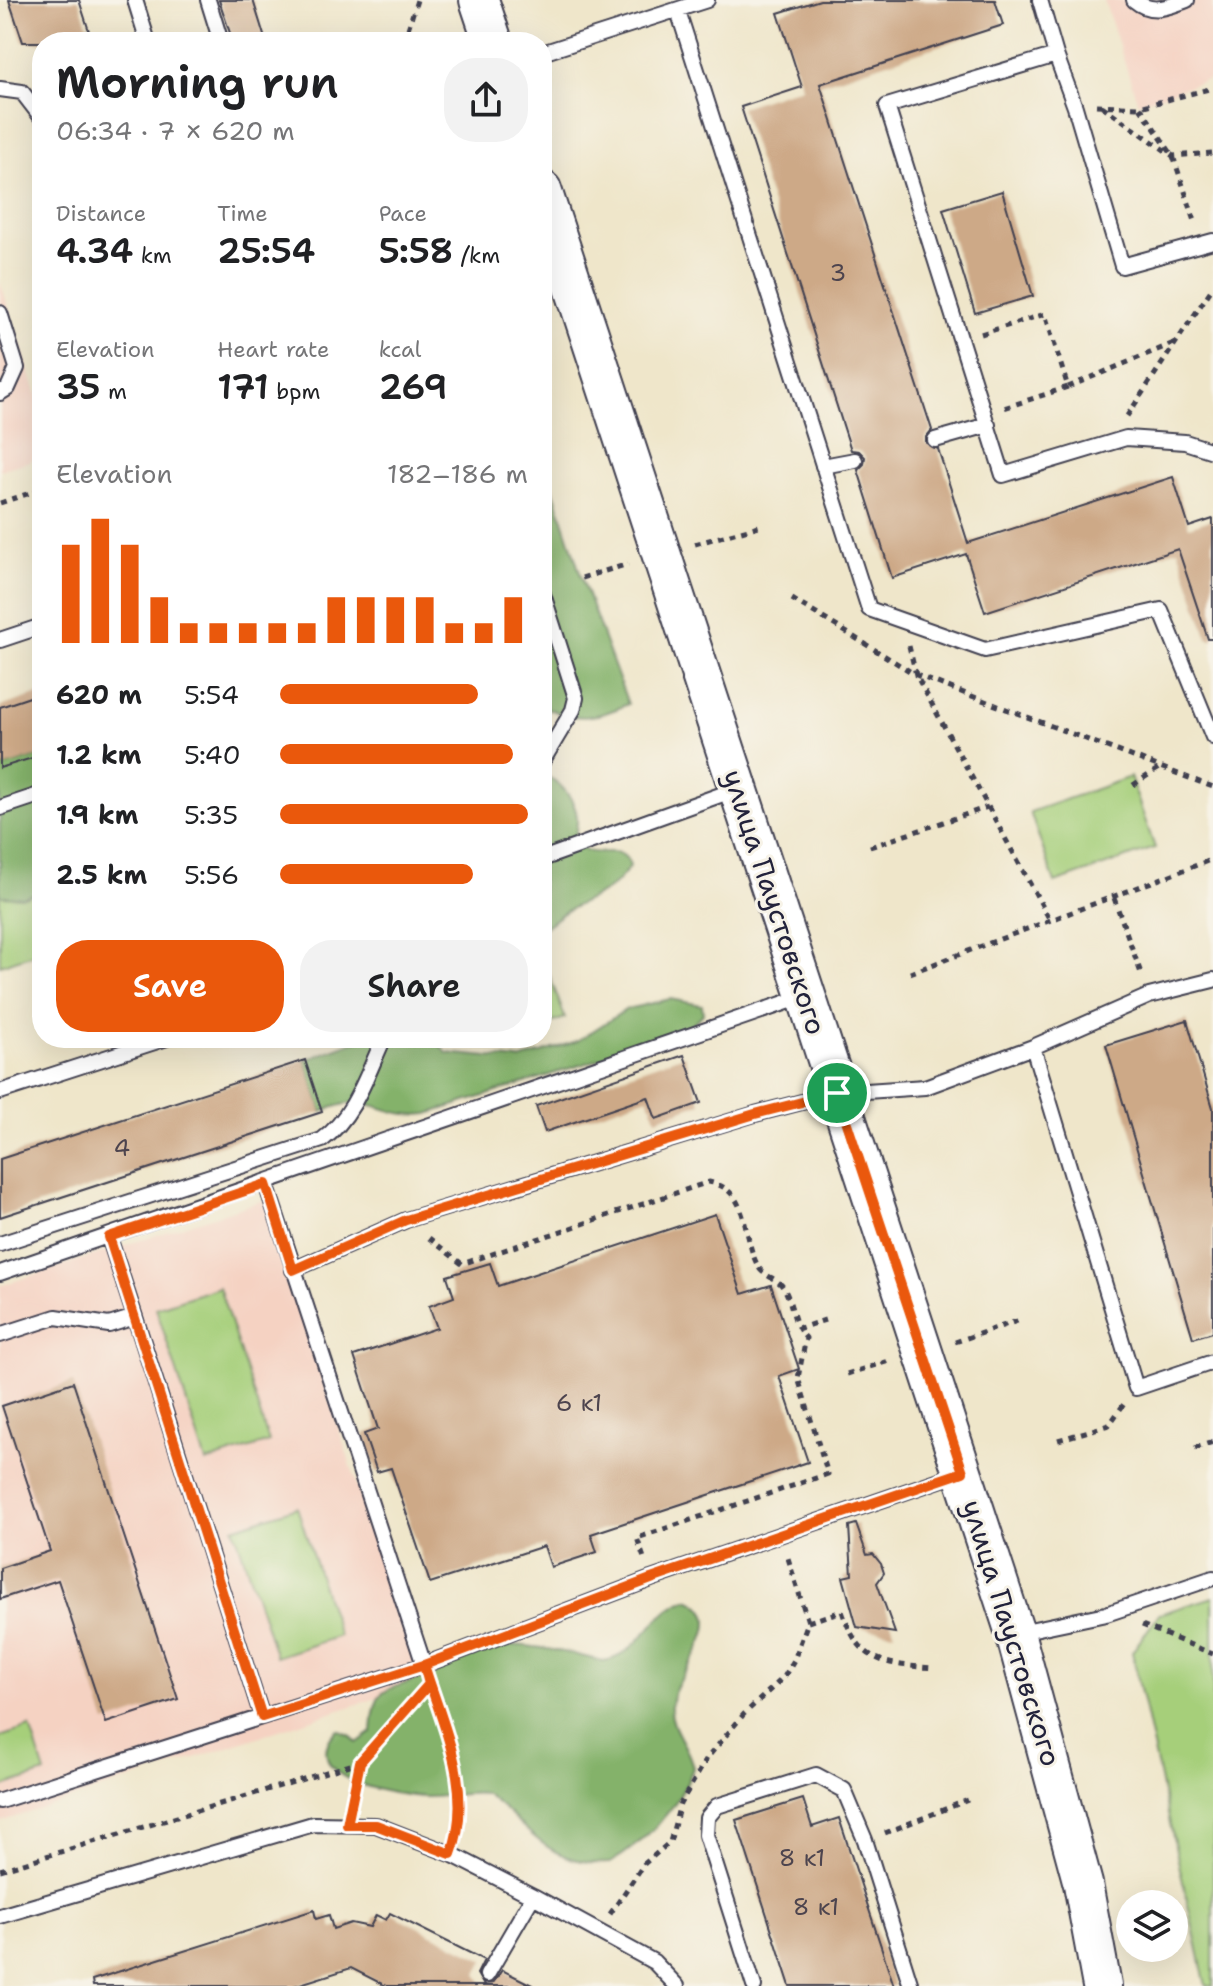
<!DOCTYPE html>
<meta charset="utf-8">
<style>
:root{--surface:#fff;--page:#f2f2f2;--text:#202124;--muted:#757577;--accent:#ea580c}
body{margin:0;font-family:"Shantell Sans",sans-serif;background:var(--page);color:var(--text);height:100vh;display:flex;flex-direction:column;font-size:30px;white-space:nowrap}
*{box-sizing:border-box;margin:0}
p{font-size:26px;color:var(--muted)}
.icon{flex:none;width:44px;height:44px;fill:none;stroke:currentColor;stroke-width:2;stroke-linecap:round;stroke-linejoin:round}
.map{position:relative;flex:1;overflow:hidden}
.details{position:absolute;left:32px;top:32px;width:520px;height:1016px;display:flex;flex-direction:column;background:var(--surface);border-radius:32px;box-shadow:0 8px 32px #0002}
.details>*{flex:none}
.controls{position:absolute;left:1116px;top:1890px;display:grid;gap:16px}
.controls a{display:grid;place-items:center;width:72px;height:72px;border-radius:50%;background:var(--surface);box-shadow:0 8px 32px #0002;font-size:40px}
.pin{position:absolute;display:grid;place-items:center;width:68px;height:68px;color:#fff;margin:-34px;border:4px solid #fff;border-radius:50%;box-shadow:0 2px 8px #0007}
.round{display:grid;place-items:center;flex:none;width:84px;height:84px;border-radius:32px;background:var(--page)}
.summary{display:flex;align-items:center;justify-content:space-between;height:136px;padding:0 24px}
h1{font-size:44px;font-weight:600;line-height:60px}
.metrics{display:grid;grid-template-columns:repeat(3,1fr);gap:12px;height:136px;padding:8px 24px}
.metrics div{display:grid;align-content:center}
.metrics b{font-size:34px;font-weight:600}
.metrics small{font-size:22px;font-weight:400}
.metrics p{font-size:22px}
.chart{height:224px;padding:16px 24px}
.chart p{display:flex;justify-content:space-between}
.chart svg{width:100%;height:144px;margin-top:8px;stroke:var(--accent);stroke-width:6}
.button{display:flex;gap:16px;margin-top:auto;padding:16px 24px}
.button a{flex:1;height:92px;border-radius:32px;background:var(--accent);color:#fff;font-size:32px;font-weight:600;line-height:92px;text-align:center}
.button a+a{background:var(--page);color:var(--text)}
ul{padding:0 24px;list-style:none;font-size:26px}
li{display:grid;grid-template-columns:128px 96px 1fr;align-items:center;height:60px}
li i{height:20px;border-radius:10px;background:var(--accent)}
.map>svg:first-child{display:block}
</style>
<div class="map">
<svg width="1213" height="1986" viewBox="0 0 1213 1986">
<rect width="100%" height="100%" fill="#f7f3e8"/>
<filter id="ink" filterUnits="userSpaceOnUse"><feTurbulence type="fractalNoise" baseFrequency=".0125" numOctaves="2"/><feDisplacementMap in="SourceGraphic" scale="16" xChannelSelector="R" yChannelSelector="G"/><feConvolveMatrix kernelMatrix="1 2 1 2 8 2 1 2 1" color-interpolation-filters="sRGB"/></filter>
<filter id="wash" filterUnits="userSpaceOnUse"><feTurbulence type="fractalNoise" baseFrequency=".006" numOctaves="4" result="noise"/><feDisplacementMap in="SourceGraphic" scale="32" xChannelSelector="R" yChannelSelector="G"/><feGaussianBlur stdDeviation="1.8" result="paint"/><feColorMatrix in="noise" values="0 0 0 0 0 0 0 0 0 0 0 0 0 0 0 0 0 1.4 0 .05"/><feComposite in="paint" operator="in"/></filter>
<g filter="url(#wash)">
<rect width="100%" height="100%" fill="#efe6ca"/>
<path fill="#f5d2c2" d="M1104,0H1213V78L1138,103Z
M0,282L42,411L41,451L30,461L0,470Z
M264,1200L422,1683L0,1822V1286Z"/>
<path fill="#a6cf7a" stroke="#64785a" stroke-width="2" d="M1130,777L1155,848L1055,883L1030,812Z
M42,880V951L0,965V895Z
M542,955L565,1018L542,1026Z
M219,1287L269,1442L206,1462L156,1308Z
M297,1507L339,1636L276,1657L234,1528Z
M1213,1597V1986H1206L1132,1652L1159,1614Z
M30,1727L45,1773L0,1788V1737Z"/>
<path fill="#84b26a" stroke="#536a52" stroke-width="2" d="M542,454L582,579L628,704C598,718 577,722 547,708L542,693Z
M42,755V891L24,897L0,896V768Z
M542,775C559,779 575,799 577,817C578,826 573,833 578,842C590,865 622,838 630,866C610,895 597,894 568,910C559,915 551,923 542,929Z
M670,999L702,1005L703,1014L686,1029L665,1038L428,1114C380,1120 373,1088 322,1112L305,1060L364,1038H433L447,1053L520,1060L577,1041L627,1009Z
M688,1599C738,1619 674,1673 671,1705C669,1729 689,1745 693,1768C679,1808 645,1842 610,1863C547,1866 530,1827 486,1794C465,1791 446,1798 424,1797C398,1795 333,1785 327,1757C324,1747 330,1736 338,1730L350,1735L357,1743L372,1732C375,1682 385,1693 423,1677C438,1670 452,1659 467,1653C508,1636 560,1651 602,1661C639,1658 652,1610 688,1599Z"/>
<g id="blocks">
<path fill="#cda987" d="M9,0H79L89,31L81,33L84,42H23Z
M219,0H253L266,42H233Z
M820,0H995L1003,25L820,84L932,430L926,437V443L938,449L968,543L1173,477L1189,527L1213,519V639H1208L1178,549L985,612L966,554L892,578L858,470L864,464L865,457L859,451L851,450L741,107L802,87L778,13Z
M1002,191L1033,296L975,313L943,209Z
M42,693V755L0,768V707Z
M1187,1020L1213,1108V1332L1193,1338L1106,1045Z
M684,1055L701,1103L656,1119L648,1097L545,1132L536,1106Z
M305,1060L322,1112L0,1217V1159Z
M715,1214L742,1294L771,1285L799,1369L779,1376L808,1462L591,1534L597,1552L551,1567L544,1546L430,1583L391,1468L377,1472L364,1434L378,1429L354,1356L437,1328L429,1306L454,1297L447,1276L490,1263L498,1286Z
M73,1382L178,1699L106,1723L58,1580L0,1599V1568L50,1551L2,1406Z
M856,1524L867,1555L873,1554L881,1564L884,1573L877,1583L895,1633L857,1627L843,1577L852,1575L849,1526Z
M803,1799L812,1827L839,1818L894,1986H790L736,1820Z
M314,1910L316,1919L329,1915L333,1929L351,1923L370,1927L376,1915L386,1920L390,1913L484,1960L477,1974L483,1984L493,1983L502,1970L534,1986H386L351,1968L294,1986H93L92,1980Z"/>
</g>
</g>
<g filter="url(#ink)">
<use href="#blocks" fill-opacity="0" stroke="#413f50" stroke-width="2"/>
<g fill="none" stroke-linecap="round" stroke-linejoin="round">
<g stroke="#413f50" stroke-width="18">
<path id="service" d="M135,0L148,42
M208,0L221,42
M1040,0L1056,55L887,106L1003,475L1126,438L1185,442L1213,451
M1134,0C1152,15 1167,7 1187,0
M678,11L869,609L985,650L1161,610L1213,737
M542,53L707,0
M1056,55L1075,107L1122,266L1213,241
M0,89L22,92L42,118
M0,313L17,368L8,388L0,393
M935,440L988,425
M823,466L855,460
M542,591L576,698L573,710L542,762
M0,640L42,626
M0,808L42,794
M542,859L737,789
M1033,1047L1136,1388L1213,1362
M0,1092L167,1038
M266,1184L424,1665L651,1579L960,1473
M109,1237L135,1317
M0,1244L322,1140C355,1116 367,1074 384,1038
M293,1270L406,1220L755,1114L837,1093L925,1087L1033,1047L1149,996L1213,980
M0,1273L805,996
M0,1335L56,1317L109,1325L135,1317L262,1717
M1015,1633L1106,1614L1213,1578
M0,1801L424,1665
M0,1916L313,1824L376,1825L451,1854L533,1896L654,1962L677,1986
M487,1975L533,1896
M754,1986L706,1835L707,1818L717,1806L816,1775L844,1790L865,1840L911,1986"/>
</g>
<g stroke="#413f50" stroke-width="42">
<path id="secondary" d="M479,0L493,42
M542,190L1015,1633L1083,1884L1102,1986"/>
</g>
<path stroke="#413f50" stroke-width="5" stroke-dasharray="6 6" stroke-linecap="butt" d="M408,29L417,0
M1096,105L1140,107L1213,88
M1102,106L1173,156L1213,153
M1140,107L1173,156L1196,224
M981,334L1045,314L1068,387L1004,408
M1068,387L1174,343
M1127,416L1213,287
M0,503L42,489
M695,544L759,526
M582,578L628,564
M792,599L916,675L1213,787
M909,646L916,675L1051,922
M1133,785L1161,767
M870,847L988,807
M1114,898L1142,976
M910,973L1213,859
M429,1238L462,1264L709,1182C751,1190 741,1237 759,1268C764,1276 778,1279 783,1287C794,1304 791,1323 806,1338L798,1378L828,1474L637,1538L644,1558
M797,1329L825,1320
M955,1342L1023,1319
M847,1374L892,1360
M1058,1440L1109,1425L1124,1404
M1195,1448L1213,1442
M808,1622L842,1611C860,1664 883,1664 934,1668
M1142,1625L1213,1654
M430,1685L461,1784L457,1834
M352,1804L360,1762
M885,1833L968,1800
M0,1870L360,1762L423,1691
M610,1914L644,1864L670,1842L680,1804L708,1757L744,1714L784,1677L794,1660L808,1622L787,1555"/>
<use href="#service" stroke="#fff" stroke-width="14"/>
<use href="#secondary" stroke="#fff" stroke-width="38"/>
</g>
</g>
<g fill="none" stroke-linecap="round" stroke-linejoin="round" filter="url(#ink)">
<g stroke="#fff" stroke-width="16">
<path id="route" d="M837,1093L755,1114L406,1220L293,1270L266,1184L109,1237L262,1717L424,1665L429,1684L360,1762L347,1825H376L451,1854C475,1791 443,1726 424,1665L651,1579L963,1472L837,1093"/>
</g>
<use href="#route" stroke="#ea580c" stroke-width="10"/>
</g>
<g text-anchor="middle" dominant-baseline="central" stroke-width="6" stroke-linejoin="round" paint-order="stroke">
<g font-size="24" fill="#4d444e">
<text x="838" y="273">3</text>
<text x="122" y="1148">4</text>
<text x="579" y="1403">6 к1</text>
<text x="802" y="1858">8 к1</text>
<text x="816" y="1907">8 к1</text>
</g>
<g font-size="28" fill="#22223b" stroke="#f7f3e8">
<text transform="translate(775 902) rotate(72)">улица Паустовского</text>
<text transform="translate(1012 1633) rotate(73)">улица Паустовского</text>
</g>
</g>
</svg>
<div class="controls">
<a><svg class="icon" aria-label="layers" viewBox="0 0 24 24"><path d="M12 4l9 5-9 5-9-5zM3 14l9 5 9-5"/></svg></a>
</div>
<div class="pin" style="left:837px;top:1093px;background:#1e9e55"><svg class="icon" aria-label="arrive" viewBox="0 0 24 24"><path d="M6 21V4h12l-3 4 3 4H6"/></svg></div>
<section class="details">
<div class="summary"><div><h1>Morning run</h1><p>06:34 · 7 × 620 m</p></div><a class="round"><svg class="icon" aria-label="share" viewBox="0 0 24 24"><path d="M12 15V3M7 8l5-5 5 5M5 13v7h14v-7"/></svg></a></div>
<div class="metrics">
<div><p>Distance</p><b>4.34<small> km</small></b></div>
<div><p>Time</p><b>25:54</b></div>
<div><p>Pace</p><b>5:58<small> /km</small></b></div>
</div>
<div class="metrics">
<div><p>Elevation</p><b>35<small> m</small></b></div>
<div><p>Heart rate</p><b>171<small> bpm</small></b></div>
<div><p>kcal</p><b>269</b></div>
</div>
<div class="chart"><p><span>Elevation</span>182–186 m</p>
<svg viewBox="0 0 160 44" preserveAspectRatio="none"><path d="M5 44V14M15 44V6M25 44V14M35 44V30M45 44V38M55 44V38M65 44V38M75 44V38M85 44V38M95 44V30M105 44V30M115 44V30M125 44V30M135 44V38M145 44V38M155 44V30"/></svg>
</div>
<ul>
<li><b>620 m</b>5:54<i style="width:80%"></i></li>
<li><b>1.2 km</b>5:40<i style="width:94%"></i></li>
<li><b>1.9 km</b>5:35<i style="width:100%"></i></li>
<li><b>2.5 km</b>5:56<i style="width:78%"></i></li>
</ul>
<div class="button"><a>Save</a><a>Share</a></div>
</section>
</div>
